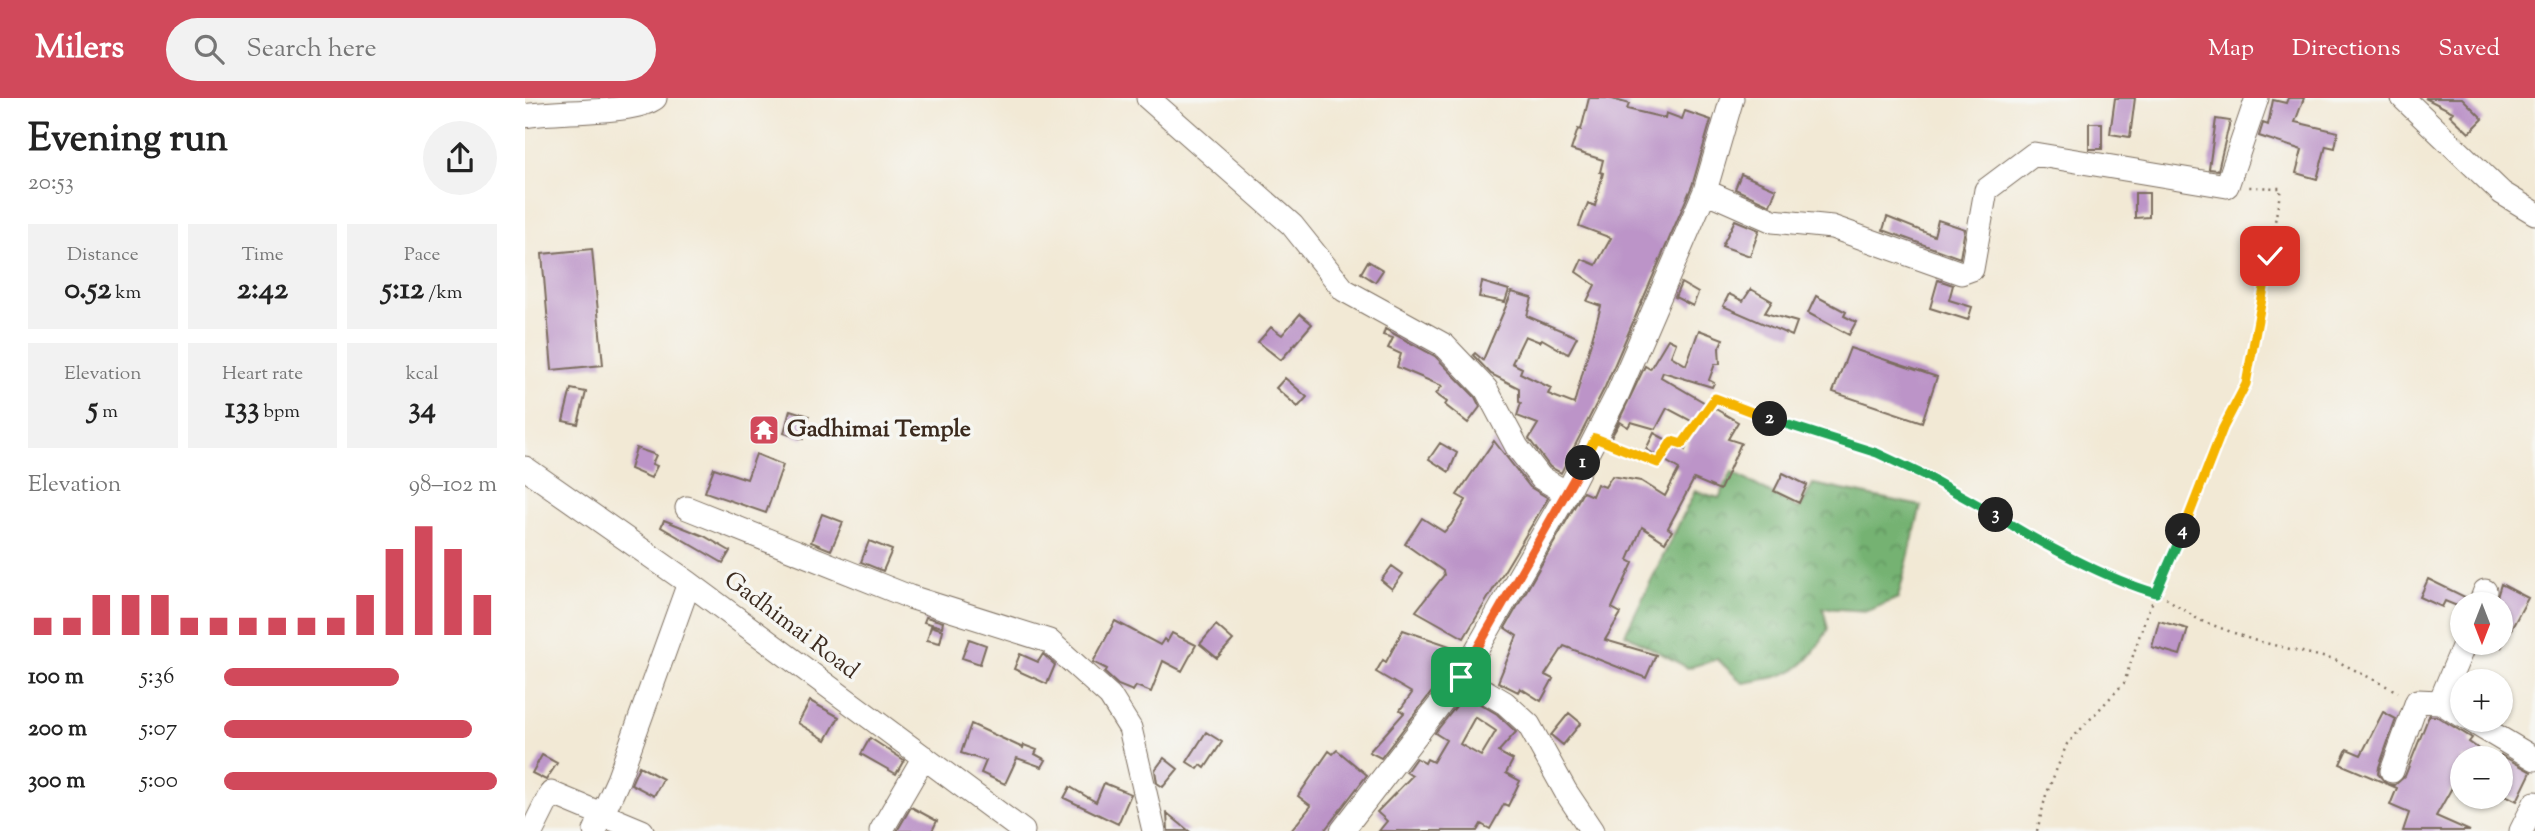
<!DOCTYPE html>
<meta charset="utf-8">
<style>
:root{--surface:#fff;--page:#f2f2f2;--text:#222;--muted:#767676;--accent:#d1495b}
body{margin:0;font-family:"Sorts Mill Goudy",serif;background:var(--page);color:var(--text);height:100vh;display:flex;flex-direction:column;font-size:26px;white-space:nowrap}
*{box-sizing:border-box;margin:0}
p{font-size:23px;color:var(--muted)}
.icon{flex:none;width:38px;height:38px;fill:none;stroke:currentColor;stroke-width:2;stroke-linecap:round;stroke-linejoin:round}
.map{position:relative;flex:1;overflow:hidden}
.drawer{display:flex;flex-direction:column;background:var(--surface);width:525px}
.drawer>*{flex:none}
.needle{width:46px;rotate:180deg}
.controls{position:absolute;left:1925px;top:494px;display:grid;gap:14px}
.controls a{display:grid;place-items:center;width:63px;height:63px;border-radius:50%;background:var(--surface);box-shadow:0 2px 5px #0004;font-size:35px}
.pin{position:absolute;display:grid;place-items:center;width:60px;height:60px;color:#fff;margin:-30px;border-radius:14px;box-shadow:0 4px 10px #0006}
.km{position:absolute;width:35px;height:35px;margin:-18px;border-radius:50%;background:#222;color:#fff;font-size:19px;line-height:35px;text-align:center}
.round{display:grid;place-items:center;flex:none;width:74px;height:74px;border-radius:37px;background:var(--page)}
.overview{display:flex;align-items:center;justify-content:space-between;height:119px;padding:0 28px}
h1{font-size:38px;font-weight:800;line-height:52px}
.metrics{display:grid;grid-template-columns:repeat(3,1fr);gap:10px;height:119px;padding:7px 28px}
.metrics div{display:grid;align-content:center;border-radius:0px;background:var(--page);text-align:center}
.metrics b{font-size:30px;font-weight:800}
.metrics small{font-size:19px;font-weight:400}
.metrics p{font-size:19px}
.chart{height:196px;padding:14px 28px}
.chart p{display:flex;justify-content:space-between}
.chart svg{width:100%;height:126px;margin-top:7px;stroke:var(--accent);stroke-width:6}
ul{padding:0 28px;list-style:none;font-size:23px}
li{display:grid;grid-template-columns:112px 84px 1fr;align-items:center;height:52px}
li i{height:18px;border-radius:9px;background:var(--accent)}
header{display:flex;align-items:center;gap:42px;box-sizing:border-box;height:98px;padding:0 35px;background:var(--accent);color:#fff}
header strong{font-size:33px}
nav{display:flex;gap:38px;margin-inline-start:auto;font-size:24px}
.search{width:490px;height:63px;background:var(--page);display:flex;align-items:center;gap:18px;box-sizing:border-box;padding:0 24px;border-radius:38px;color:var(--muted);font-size:26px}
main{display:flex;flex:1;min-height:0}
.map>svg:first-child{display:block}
</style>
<header>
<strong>Milers</strong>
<div class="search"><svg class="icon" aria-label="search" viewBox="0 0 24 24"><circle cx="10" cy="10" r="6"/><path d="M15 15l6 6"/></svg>Search here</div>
<nav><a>Map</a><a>Directions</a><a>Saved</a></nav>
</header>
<main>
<section class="drawer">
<div class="overview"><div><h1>Evening run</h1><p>20:53</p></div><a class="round"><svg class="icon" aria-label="share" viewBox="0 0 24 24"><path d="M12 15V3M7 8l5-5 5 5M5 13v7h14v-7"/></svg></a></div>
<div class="metrics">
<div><p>Distance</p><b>0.52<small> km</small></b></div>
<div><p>Time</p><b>2:42</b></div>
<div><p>Pace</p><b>5:12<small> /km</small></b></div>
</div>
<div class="metrics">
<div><p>Elevation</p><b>5<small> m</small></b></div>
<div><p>Heart rate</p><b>133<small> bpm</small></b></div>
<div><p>kcal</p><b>34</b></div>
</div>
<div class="chart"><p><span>Elevation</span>98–102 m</p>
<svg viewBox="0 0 160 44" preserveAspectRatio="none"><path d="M5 44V38M15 44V38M25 44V30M35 44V30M45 44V30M55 44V38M65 44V38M75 44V38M85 44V38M95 44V38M105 44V38M115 44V30M125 44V14M135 44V6M145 44V14M155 44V30"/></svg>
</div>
<ul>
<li><b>100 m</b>5:36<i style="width:64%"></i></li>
<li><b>200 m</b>5:07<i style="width:91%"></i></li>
<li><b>300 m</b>5:00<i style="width:100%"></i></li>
</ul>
</section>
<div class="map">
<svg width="2010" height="733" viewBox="0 0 2010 733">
<defs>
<pattern id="forest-crowns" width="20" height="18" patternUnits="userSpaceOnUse" patternTransform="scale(1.75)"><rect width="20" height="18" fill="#74b272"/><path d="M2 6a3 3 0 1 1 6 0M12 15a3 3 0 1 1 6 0" fill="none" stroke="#60915d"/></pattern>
</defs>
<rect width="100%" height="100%" fill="#f6f6f2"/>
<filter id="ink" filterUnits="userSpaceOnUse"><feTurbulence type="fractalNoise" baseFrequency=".0143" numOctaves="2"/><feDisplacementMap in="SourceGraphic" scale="14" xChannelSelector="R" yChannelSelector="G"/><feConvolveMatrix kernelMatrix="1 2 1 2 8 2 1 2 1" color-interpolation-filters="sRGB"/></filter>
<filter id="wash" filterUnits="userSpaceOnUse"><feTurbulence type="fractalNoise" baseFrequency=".00686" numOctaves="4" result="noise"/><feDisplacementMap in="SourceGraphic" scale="28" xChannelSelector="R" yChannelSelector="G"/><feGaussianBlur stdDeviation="1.57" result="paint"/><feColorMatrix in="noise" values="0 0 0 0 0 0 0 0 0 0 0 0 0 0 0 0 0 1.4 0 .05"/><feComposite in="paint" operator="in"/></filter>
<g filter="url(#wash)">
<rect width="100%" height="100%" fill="#f2e9d5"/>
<path fill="url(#forest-crowns)" stroke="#586e48" stroke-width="2" d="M1207,374L1274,411L1288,386L1396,408L1373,500L1343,513L1298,510L1303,531C1279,576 1265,577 1218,585L1192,561L1163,570L1100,536L1170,393L1194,400Z"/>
<g id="blocks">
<path fill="#bc94c8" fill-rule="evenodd" d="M1064,0H1084L1104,6L1102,11L1140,20L1141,15L1157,21L1160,13L1186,22L1167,88L1080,289L1036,375L1025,369L1004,341L1013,326L992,318L996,305L994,304V290L966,276L948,257L950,255L958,262L987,194L1007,200L1002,218L1052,239L1043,256L1017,241L1015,244L1000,238L987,265L997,270L995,275L1026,290L1023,296L1049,306L1076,208L1062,203L1070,187L1051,174L1057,161L1071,167L1086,140L1054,128L1063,105L1070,108L1078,75L1075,74L1078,62L1046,52L1053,31L1056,32Z
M1590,0H1610L1605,39L1585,36Z
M1763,0H1779L1770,24L1813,34L1810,50L1801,48L1792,81L1771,75L1777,52L1734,38L1738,25L1743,27L1748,2L1761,5Z
M1900,0H1937L1958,21L1944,35L1925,17L1928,14Z
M1691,21L1705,23L1693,72L1684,71Z
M1564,25H1577V51H1564Z
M1216,76L1251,91L1245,107L1210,91Z
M1610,95H1624V119L1610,120Z
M1362,119L1409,138L1413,122L1440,131L1435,160L1358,132Z
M1210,122L1234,132L1225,158L1197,148Z
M67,151L78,267L27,272L17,156Z
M843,163L858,172L850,184L836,175Z
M1413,182L1428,187L1424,202L1447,209L1443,222L1405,210Z
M957,184L984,192L980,204L954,199Z
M1156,185L1173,195L1168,208L1150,199Z
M1226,191L1247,203L1240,215L1272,224L1267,238L1198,208L1204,196L1218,203Z
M1291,198L1321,214L1319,218L1331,224L1324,237L1283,215Z
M775,216L787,226L756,262L733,244L746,229L757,237Z
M860,231L910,258L950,299L955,309L943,325L920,307L922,304L911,296L917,288L872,269L876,256L863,250L868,240L858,237Z
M1174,232L1198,241L1194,250L1195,266H1190L1184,282L1189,285L1187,289L1138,274L1136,279L1213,324L1203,341L1216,345L1195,392L1169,381L1143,430L1147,433L1140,444L1117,429L1103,462L1108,465L1087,510L1096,515L1080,542L1131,557L1121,580L1039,548L1020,577L1028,581L1016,603L995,590L993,594L973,584L992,538L980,530L1058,394L1067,398L1072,386L1080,389L1087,378L1116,383L1140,398L1154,371L1121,351L1129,335L1160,352L1172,326L1142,310L1131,331L1106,324L1103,329L1095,324L1085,341L1120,268L1125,271L1143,241L1151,245L1146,258L1161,267Z
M1325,250L1412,279L1397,324L1308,294Z
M760,280L782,299L773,309L751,290Z
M46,291L61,294L53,326L38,323Z
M265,312L284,318L278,341L259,335Z
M969,343L1005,389L1023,400L939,540L891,513L919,477L918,473L880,446L897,420L919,434L926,427L941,402L932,397Z
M915,345L932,355L924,374L904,361Z
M111,350L131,357L127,366L132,368L126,380L105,371Z
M231,356L258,367L241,415L180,394L189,370L222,381Z
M1258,375L1282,387L1274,405L1249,393Z
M297,416L318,424L306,452L286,444Z
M139,422L179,438L205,453L198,465L136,429Z
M344,443L367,452L358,473L336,464Z
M867,468L878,476L867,491L856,482Z
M1903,481L1942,500L1941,506H1937V510L1920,503L1917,509L1895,499Z
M1976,486L2003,500L1976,550V506H1970Z
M401,519L418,524L417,529L399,524Z
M590,523L635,547L639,541L642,544L647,535L671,547L657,573L638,563L626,594L611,588L608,593L593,587L580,575L582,571L568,564Z
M1634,523L1663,531L1655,557L1627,549Z
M691,527L708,542L692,560L675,546Z
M406,528L418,532L415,545L402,542Z
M878,532L928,549L916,570L922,574L856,660L844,654L879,615L875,612L887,595L851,574L858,562L861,564Z
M444,541L461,547L455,566L437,560Z
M495,556L513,564L518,556L530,567L522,586L489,571Z
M940,597L972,616L991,634L973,654L988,662L981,675L995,683L983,708L979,706L965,731L956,726L952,733H854L862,723L852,714L887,678L881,674L891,660L900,665L902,661L908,664L921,642L910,635ZM950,619L971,633L956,658L935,646Z
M285,603L314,619L301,642L273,625Z
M1858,614L1871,621L1854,669L1853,676L1862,686L1870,687L1880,678L1904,618H1911L1947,640L1944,644L1967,660H1937V672L1911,718L1945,733H1878L1884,715L1865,707L1872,690L1815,666L1822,651L1836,657Z
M1044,615L1056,625L1038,647L1026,637Z
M446,626L498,650L499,647L512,652L510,656L521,662L517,669L492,660L480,686L456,675L461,663L436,655Z
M681,634L697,644L680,670L676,667L673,671L662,664Z
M345,640L379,662L371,676L336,656Z
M812,652L842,677L799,733H766L786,708L773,698L804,653L808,656Z
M17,657L32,665L21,682L7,675Z
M1976,657L2006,674L1992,703L1976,695Z
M639,660L653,671L638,689L632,685L630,672Z
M114,668L138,681L129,698L106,686Z
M579,685L606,696L593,726L539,700L545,689L571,704Z
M386,709L412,723L407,733H372Z
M642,715L664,733H643Z"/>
</g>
</g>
<g filter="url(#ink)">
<use href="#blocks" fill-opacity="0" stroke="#7b6d5e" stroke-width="2"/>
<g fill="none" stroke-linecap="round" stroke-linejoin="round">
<g stroke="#7b6d5e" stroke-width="25">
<path id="minor" d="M623,0L767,127L819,192L919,247L961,291L992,349L1016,380L1042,395
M1878,0L1977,95L2010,115
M0,18C31,12 109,16 130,0
M1180,93L1248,123L1307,129L1436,175L1447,171L1461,92L1509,56L1702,88L1732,0
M0,370L164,485L498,733
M162,410L385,499L524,543L585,598L605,630L629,733
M1955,506L1960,493
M936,579L980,605L1004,627L1041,694L1067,733
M1915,604L1940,544
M1943,621L2010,661
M1867,673L1892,603L1915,604L1937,618
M7,733L26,695L117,733
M70,733L93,682L164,485
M356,733L399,659
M817,733L936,579L1042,395L1093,295L1180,93L1207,0
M1996,733L2010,705"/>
</g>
<path stroke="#7b6d5e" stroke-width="2.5" stroke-dasharray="2 5" stroke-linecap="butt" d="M1088,348L1133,365L1147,343L1157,346L1190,300L1267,330L1352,355L1456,407L1500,437L1609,489L1635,496L1674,522L1728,542L1810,562L1873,594
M1512,733L1521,697L1542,646L1599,585L1622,515L1641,477L1698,330L1721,286L1756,90L1723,89"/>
<use href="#minor" stroke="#fff" stroke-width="23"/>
</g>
</g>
<g fill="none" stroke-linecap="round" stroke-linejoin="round" filter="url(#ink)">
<g stroke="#fff" stroke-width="14">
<path id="split-1" d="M936,579L1058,365"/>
</g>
<g stroke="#fff" stroke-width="14">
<path id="split-2" d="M1058,365L1070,340L1133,365L1147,343L1157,346L1190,300L1245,321"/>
</g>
<g stroke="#fff" stroke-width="14">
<path id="split-3" d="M1245,321L1352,355L1403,379L1471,417"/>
</g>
<g stroke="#fff" stroke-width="14">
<path id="split-4" d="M1471,417C1511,444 1585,482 1631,495L1658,433"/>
</g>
<g stroke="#fff" stroke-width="14">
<path id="split-5" d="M1658,433L1698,330L1721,286L1745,158"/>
</g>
<use href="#split-1" stroke="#f0652b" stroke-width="9"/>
<use href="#split-2" stroke="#f5b400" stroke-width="9"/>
<use href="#split-3" stroke="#22a559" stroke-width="9"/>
<use href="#split-4" stroke="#22a559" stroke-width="9"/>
<use href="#split-5" stroke="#f5b400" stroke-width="9"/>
</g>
<defs>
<g id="temple-square" transform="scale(1.575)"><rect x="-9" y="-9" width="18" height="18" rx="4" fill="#d1495b" stroke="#f6f6f2"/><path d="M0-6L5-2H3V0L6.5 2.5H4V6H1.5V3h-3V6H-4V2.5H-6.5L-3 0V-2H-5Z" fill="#fff"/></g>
</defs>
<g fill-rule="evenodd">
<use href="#temple-square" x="239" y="332"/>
</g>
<g text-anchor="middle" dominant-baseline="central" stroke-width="7" stroke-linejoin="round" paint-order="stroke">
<g font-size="24" font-weight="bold" fill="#3b2a1e" stroke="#f6f6f2" text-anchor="start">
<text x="262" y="332">Gadhimai Temple</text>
</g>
<g font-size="24" fill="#3b2a1e" stroke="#f6f6f2">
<text transform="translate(266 528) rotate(37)">Gadhimai Road</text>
</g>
</g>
</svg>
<div class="controls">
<a><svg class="needle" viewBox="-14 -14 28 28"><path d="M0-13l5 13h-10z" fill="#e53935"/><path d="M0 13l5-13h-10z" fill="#767676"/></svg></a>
<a>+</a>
<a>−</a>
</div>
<div class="pin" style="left:936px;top:579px;background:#1e9e55"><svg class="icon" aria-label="arrive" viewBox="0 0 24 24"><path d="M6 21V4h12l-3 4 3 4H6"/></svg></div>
<div class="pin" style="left:1745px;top:158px;background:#d93025"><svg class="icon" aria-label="check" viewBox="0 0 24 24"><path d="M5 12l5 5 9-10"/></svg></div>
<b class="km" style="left:1058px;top:365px">1</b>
<b class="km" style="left:1245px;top:321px">2</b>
<b class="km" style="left:1471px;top:417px">3</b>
<b class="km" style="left:1658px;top:433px">4</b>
</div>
</main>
